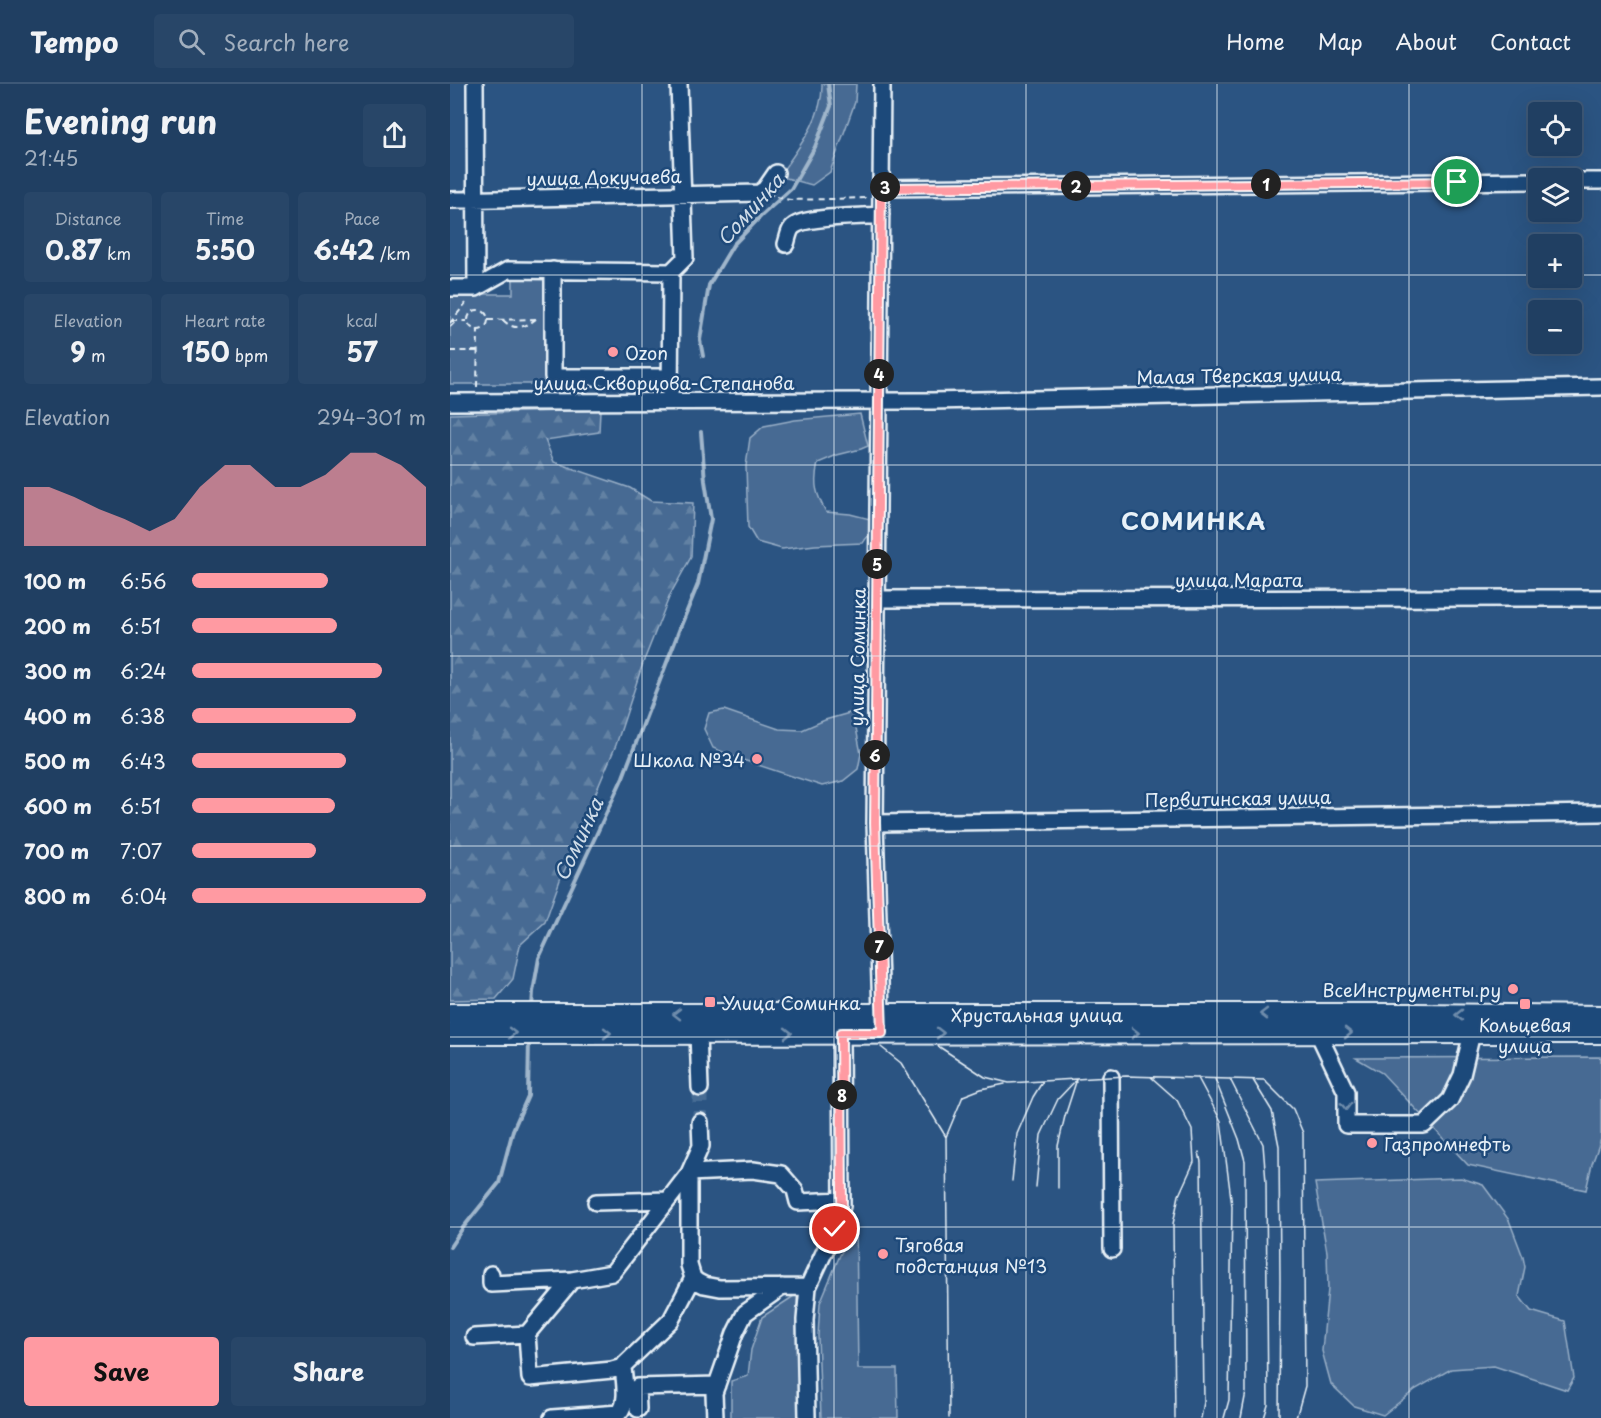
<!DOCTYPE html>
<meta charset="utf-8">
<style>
:root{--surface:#203f62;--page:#284668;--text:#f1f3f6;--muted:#a2afbe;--line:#3d5877;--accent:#ff9aa2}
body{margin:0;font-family:"Playpen Sans",sans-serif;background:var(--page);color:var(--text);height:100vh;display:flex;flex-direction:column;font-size:22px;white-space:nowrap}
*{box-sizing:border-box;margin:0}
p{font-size:20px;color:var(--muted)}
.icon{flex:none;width:33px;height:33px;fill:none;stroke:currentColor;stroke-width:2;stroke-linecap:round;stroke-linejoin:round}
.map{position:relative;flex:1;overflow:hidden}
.details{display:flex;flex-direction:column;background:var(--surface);width:450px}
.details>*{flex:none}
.buttons{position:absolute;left:1078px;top:18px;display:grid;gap:12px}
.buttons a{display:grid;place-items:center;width:54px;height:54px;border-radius:6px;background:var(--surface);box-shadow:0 6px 24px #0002,0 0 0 2px var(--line);font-size:30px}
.pin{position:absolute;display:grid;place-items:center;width:51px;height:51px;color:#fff;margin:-26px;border:3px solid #fff;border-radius:50%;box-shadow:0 2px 6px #0007}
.km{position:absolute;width:30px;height:30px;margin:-15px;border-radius:50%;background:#222;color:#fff;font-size:16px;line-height:30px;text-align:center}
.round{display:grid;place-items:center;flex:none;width:63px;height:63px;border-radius:6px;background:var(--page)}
.summary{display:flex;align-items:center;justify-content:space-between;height:102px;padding:0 24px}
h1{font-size:33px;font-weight:700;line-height:45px}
.metrics{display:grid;grid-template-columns:repeat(3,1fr);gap:9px;height:102px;padding:6px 24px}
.metrics div{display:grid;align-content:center;border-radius:6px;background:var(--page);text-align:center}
.metrics b{font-size:26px;font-weight:700}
.metrics small{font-size:16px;font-weight:400}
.metrics p{font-size:16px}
.chart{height:168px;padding:12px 24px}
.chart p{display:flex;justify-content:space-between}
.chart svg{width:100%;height:108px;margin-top:6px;fill:var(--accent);opacity:.7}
.cta{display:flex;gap:12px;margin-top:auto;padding:12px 24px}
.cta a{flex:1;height:69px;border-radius:6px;background:var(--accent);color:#111;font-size:24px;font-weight:700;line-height:69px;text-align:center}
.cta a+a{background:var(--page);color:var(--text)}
ul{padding:0 24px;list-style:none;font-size:20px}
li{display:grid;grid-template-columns:96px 72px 1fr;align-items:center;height:45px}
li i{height:15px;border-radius:8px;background:var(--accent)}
header{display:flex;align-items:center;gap:36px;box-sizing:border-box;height:84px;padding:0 30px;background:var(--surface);border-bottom:2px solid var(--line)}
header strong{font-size:28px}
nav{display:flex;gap:33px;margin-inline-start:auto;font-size:21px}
.search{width:420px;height:54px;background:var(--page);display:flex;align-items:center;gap:15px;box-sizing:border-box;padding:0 21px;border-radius:6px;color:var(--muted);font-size:22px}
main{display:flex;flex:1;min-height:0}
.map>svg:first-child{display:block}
</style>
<header>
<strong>Tempo</strong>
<div class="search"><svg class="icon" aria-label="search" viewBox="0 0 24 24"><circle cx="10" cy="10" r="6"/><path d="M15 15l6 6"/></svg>Search here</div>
<nav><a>Home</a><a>Map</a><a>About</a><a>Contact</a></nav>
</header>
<main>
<section class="details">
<div class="summary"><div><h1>Evening run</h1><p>21:45</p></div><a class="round"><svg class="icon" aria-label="share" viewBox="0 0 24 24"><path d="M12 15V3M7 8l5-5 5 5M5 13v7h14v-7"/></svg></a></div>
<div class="metrics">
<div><p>Distance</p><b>0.87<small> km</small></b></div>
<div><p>Time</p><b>5:50</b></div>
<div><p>Pace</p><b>6:42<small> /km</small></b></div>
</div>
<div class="metrics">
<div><p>Elevation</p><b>9<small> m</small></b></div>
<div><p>Heart rate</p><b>150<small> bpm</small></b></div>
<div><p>kcal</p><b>57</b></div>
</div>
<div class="chart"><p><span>Elevation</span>294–301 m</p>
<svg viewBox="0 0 160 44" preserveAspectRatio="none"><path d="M0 44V20L10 20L20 24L30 29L40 33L50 38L60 33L70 20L80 11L90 11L100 20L110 20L120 15L130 6L140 6L150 11L160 20V44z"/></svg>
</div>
<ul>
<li><b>100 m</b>6:56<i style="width:58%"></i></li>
<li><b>200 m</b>6:51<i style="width:62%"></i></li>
<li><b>300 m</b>6:24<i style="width:81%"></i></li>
<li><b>400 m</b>6:38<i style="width:70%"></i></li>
<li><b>500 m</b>6:43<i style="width:66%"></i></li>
<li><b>600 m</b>6:51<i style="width:61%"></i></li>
<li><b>700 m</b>7:07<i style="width:53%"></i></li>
<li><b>800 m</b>6:04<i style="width:100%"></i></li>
</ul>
<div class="cta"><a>Save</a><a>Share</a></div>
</section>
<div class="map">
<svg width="1151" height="1334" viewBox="0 0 1151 1334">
<defs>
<pattern id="forest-firs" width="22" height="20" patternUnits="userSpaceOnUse" patternTransform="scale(1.5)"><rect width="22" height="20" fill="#476b93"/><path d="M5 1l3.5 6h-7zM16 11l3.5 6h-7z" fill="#6281a3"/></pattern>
</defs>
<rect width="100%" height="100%" fill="#2b5482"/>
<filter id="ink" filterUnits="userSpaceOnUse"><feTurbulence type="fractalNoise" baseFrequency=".0167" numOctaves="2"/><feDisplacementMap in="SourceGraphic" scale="12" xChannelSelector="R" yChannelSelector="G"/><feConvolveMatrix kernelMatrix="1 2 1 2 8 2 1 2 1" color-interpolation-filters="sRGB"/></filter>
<g filter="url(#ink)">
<path fill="#476b93" stroke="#98aec6" stroke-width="1.5" d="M372,0H406L405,18L380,88L362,101L329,92C348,64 373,35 372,0Z
M63,191H96L99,300H0V210H63Z
M410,330L418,362L411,365L387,371L368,379C363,400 366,410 376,428L400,430L420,435L421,447L413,459L365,461L332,465L307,458L298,443L296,382L300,354L314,342L345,336Z
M274,626L329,645L352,646L375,636L403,628L411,670L408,685L393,697L372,702L290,675L263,664L254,645L259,629Z
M1151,973V1055L1142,1080L1136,1106L1018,1081L932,989L906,974Z
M1011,1094L1033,1101L1059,1136L1073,1173L1075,1183L1069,1212L1081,1227L1115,1237L1124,1294L1117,1306L1044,1282L1001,1285L966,1305L933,1331L904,1322L881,1300L872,1267L878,1205L877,1168L865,1099Z
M406,1143L408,1285H447L448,1334H371L368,1252L370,1219L390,1171Z
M347,1210L348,1334H281V1297L298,1292L301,1266L312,1233Z"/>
<path fill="url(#forest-firs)" stroke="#98aec6" stroke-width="1.5" d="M150,326L149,348L95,356L104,378L180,404L201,417L243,419L241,473L220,511L193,579L166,661L141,720L134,747L111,793L95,838L70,861L63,895L46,915L0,916V330Z"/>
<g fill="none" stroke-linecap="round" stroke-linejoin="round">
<path stroke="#a0b6cb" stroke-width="4" d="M253,272L250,256L259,201L283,161L312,131L341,105L365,63L381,22L378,0
M82,924L83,908L89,874L173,693L230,544L248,500L261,435L255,397L251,348
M0,1163L12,1145L49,1099L63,1046L78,1012L79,955"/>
<path stroke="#476c94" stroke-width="15" stroke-dasharray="15 8" stroke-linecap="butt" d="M250,1004V1038"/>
<g stroke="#e8f1f8" stroke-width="20">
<path id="minor" d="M25,0L26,204
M1122,97H1151
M431,104L1089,97
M0,116L309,109L315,105L326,89
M336,160C338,154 339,145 344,142C356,132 413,133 431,131
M103,186V293H220
M0,204H26L58,186L221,188
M0,318L482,317L1151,303
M220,318L221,188L235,174L229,0
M427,515L1151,514
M425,739L1151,729
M431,930L425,739L432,0
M248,949L250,1004
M868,949L896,1008V1041H974L1000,1016L1012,991L1022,949
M661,993L662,1165
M146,1118L218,1116
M41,1190V1200L122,1196
M358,1203L270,1204L254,1201L248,1198L243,1194L239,1181V1089L303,1086L331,1090L345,1106L348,1118L392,1116
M77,1250L80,1294L162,1286L173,1283
M24,1253L77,1250L122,1196L162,1189L239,1089L251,1062L250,1038
M188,1325L187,1303L267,1301
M102,1334L169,1329C179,1318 174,1297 173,1283L175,1280L221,1236L243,1194
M265,1334L264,1309L285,1249L295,1229L332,1203
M357,1334L355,1236L358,1203L385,1145L392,1122L391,949"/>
</g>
<g stroke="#e8f1f8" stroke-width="24">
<path id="major" d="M0,930H967L1151,932
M0,950L1151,949"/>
</g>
<path stroke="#e8f1f8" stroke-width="2" stroke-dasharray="6 4.5" stroke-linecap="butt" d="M326,113L340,116L419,114
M18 236a10 10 0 1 1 20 0a10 10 0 1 1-20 0Z
M38,236L89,235
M53,236C64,247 74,244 86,235
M2,237H17
M0,239L16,219
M0,243L6,237
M0,267H28
M27,303L28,246"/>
<use href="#minor" stroke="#1f4a7a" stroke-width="15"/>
<use href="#major" stroke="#1f4a7a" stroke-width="20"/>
<path stroke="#e8f1f8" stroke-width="1.5" d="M488,962L535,993L559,999L676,992L814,996L843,1025L853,1049L855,1302L846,1334
M431,963L451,979L496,1053
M701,993L727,1016L742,1046L744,1078L729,1111L723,1140L725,1334
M748,994L771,1037L782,1122L779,1316L774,1334
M765,995L789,1055L795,1077L796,1308L791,1334
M780,995L813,1060L816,1098L818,1321L814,1334
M803,996L822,1027L829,1062L830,1196L829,1334
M749,1068L751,1078L754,1318L751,1334
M562,1097L567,1050L583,1013L593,997
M586,1103L591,1051L608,1015L627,995
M608,1104V1062L615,1032L626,998
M499,1334L496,1053L513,1012L531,1005L555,1000"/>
</g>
<defs><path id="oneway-chevron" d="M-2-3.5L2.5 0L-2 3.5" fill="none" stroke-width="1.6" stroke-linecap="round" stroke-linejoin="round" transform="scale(1.5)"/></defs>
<g stroke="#6f8dac">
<use href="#oneway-chevron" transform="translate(227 930) rotate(-180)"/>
<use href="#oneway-chevron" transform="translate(814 930) rotate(180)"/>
<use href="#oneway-chevron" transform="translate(1009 931) rotate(-179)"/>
<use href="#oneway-chevron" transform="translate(62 949)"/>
<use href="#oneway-chevron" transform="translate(157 949)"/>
<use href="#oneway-chevron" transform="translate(338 949)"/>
<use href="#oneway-chevron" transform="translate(490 949)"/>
<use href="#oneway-chevron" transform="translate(685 949)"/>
<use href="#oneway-chevron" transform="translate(898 949)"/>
<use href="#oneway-chevron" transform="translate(896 1022) rotate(89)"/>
</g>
</g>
<g fill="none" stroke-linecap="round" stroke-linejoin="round" filter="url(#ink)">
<g stroke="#fff" stroke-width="12">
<path id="route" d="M385,1145L392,1122L391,949H432L425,739L431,104L1007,98"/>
</g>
<use href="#route" stroke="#ff9aa2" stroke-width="8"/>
</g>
<path fill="none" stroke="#e8f1f8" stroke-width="1.5" stroke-opacity="0.55" d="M192,0V1334M384,0V1334M576,0V1334M767,0V1334M959,0V1334M0,191H1089M1122,191H1151M0,381H1151M0,572H1151M0,762H1151M0,953H1151M0,1143H1151"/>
<g fill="#ff9aa2" stroke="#1f4a7a" stroke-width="2">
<circle cx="163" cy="268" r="6"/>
<circle cx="307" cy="675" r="6"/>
<circle cx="1063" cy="905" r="6"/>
<rect x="254" y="912" width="12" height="12" rx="3"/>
<rect x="1069" y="914" width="12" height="12" rx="3"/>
<circle cx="922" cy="1059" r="6"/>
<circle cx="433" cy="1170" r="6"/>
</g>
<g text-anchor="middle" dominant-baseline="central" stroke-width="5" stroke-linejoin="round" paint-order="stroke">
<g font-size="18" fill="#e8f1f8" stroke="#1f4a7a">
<text transform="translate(154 93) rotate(-1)">улица Докучаева</text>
<text transform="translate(789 291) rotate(-1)">Малая Тверская улица</text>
<text x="214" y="298">улица Скворцова-Степанова</text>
<text x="789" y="495">улица Марата</text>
<text transform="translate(407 573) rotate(-89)">улица Соминка</text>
<text transform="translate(788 714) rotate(-1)">Первитинская улица</text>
<text x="587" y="930">Хрустальная улица</text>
</g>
<g font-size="18" fill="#e8f1f8" stroke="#1f4a7a" text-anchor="start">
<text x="175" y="268">Ozon</text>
<text x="295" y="675" text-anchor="end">Школа №34</text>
<text x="1051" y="905" text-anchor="end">ВсеИнструменты.ру</text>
<text x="272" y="918">Улица Соминка</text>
<text x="1075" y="940" text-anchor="middle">Кольцевая<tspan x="1075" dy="21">улица</tspan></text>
<text x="934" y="1059">Газпромнефть</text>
<text x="445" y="1160">Тяговая<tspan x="445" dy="21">подстанция №13</tspan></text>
</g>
<g font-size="20" font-style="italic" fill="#d0dde9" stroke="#1f4a7a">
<text transform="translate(300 125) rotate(-48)">Соминка</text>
<text transform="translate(128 755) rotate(-65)">Соминка</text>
</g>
<g font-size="24" font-weight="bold" letter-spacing="1.5" fill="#e8f1f8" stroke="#1f4a7a">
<text x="744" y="436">СОМИНКА</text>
</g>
</g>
</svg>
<div class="buttons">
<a><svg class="icon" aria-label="locate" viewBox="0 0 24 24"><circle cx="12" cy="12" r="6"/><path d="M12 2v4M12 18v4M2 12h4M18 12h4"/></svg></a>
<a><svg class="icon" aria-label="layers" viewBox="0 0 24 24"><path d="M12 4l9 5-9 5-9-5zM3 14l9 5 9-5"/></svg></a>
<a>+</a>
<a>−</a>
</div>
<div class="pin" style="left:1007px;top:98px;background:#1e9e55"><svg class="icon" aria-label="arrive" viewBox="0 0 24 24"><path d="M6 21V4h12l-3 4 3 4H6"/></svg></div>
<div class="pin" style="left:385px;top:1145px;background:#d93025"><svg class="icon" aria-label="check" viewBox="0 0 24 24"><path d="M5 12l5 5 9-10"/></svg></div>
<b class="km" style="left:816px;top:100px">1</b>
<b class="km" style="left:626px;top:102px">2</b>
<b class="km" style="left:435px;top:103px">3</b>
<b class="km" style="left:429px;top:290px">4</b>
<b class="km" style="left:427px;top:480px">5</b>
<b class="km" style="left:425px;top:671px">6</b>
<b class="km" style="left:429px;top:862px">7</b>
<b class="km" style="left:392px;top:1011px">8</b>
</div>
</main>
